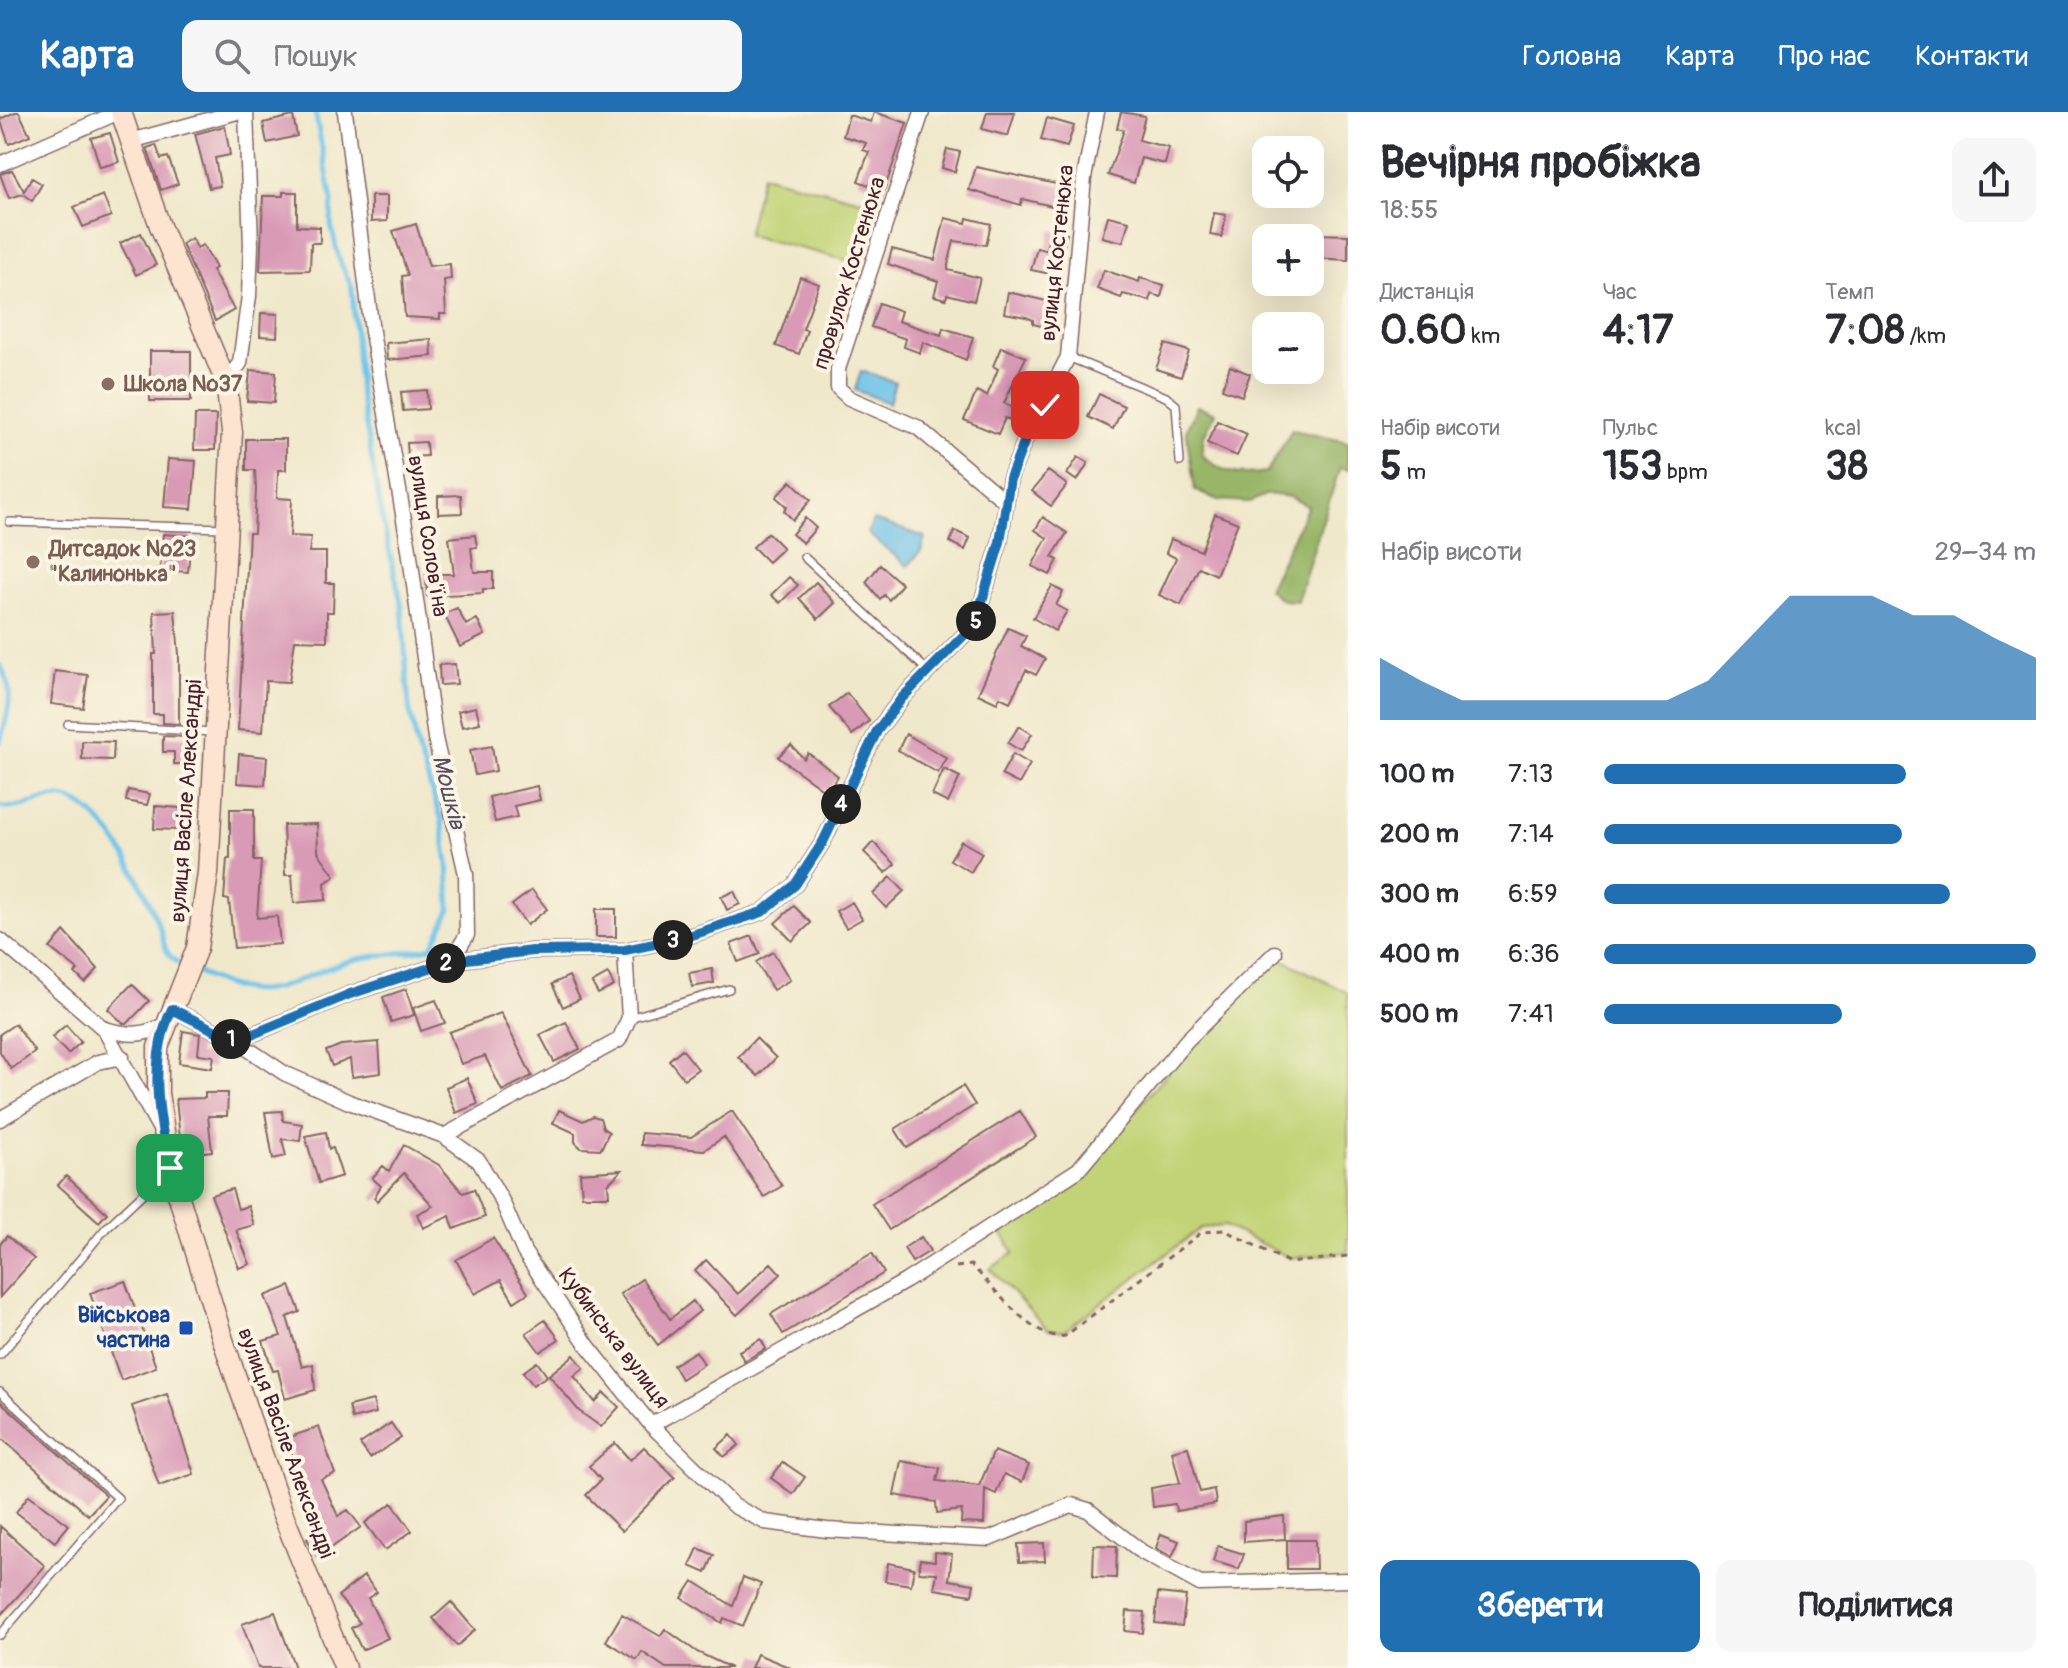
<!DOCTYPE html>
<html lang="uk">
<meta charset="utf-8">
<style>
:root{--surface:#fff;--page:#f7f7f7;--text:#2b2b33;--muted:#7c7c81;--accent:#1f6fb2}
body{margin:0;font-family:Pangolin,sans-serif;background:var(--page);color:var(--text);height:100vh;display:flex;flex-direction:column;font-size:30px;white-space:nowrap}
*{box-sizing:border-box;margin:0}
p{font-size:26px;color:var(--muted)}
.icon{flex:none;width:44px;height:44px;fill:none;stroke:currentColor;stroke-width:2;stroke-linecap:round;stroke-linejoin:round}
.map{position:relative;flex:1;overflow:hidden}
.panel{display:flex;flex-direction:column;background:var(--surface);width:720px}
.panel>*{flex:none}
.controls{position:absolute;left:1252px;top:24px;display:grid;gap:16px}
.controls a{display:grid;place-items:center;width:72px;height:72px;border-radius:16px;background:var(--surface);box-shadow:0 8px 32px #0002;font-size:40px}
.pin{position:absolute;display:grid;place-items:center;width:68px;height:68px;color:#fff;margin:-34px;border-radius:16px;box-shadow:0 4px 12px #0006}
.km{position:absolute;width:40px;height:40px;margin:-20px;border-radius:50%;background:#222;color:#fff;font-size:22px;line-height:40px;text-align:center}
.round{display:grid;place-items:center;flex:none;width:84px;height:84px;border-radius:16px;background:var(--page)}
.summary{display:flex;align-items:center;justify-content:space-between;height:136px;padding:0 32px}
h1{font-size:44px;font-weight:700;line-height:60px}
.figures{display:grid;grid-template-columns:repeat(3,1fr);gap:12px;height:136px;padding:8px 32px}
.figures div{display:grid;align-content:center}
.figures b{font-size:40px;font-weight:700}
.figures small{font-size:22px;font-weight:400}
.figures p{font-size:22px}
.chart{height:224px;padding:16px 32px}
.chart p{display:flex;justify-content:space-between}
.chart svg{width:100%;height:144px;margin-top:8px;fill:var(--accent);opacity:.7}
.action{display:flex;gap:16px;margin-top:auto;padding:16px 32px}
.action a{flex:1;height:92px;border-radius:16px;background:var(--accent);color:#fff;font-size:32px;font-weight:700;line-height:92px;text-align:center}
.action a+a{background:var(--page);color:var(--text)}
ul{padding:0 32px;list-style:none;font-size:26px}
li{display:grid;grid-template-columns:128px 96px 1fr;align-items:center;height:60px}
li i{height:20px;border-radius:10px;background:var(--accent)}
header{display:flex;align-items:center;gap:48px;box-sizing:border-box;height:112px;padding:0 40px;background:var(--accent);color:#fff}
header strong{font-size:38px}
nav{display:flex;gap:44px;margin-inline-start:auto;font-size:28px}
.search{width:560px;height:72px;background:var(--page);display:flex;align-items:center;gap:20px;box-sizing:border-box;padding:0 28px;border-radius:16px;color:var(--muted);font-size:30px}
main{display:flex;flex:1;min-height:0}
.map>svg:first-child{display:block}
</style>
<header>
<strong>Карта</strong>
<div class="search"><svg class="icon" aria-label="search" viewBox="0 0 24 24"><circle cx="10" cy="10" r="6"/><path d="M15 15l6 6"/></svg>Пошук</div>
<nav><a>Головна</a><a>Карта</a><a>Про нас</a><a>Контакти</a></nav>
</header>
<main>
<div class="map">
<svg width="1348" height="1556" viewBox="0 0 1348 1556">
<rect width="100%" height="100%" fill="#fcf5e5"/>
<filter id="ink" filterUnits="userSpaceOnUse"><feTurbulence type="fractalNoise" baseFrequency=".0125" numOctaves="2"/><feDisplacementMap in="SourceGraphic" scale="16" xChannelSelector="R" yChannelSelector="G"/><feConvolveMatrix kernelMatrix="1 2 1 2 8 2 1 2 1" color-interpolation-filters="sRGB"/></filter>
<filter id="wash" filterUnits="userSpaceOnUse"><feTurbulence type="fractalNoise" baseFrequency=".006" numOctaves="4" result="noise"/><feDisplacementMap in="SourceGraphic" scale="32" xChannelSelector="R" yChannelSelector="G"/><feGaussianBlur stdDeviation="1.8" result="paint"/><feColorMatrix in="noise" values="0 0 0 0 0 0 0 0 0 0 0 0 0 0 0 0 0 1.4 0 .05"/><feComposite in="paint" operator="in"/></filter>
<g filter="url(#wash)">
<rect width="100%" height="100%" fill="#f0e8cb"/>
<path fill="#c1d376" stroke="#867950" stroke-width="2" d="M762,63L877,92L862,152L747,123Z
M1280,846L1348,881V1140L1290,1146L1225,1114L1201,1116L1064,1219L1048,1218L990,1157L1014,1141L999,1117L1080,1063L1192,932Z"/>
<path fill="#98b567" stroke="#716a49" stroke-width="2" d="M1197,294L1216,301L1204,323L1202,343C1223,362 1239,365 1267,360L1292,318L1348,330V358L1340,355L1297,489L1282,488L1268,477L1308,394L1290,385L1267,382L1250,390L1218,388L1195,378L1186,319Z"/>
<path fill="#6dc2ea" stroke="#5c708a" stroke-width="2" d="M861,259L895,270L889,291L855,278Z
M874,408L925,425L921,439L908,454L867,421Z"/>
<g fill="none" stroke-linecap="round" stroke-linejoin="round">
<path stroke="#6dc2ea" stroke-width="5" d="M0,554C17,579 7,604 0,630
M0,694C26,701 45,678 71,688C111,703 146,779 160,817C164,826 163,837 171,845C175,849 181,852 186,854
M195,859C268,898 279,871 346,850C374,841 404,843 432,835L450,798L448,751L441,706L419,641L409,595L402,495L382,406L359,275L352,176L339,147L331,113L332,87L315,0"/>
</g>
<g id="blocks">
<path fill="#d99ab6" d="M15,0H19L30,23L9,32L0,7Z
M874,0L907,11L884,79L858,69L869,40L863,38L866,31L843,24L849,3L871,10Z
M987,0H1015L1008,24L982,17Z
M1121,0L1145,4L1139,28L1169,36L1165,52L1141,46L1134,71L1108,63L1124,18L1117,16Z
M293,4L297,24L267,31L263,11Z
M1047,6L1074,14L1067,35L1041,28Z
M225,14L230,43L215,46L220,74L209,76L195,22Z
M110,21L119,50L100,55L91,26Z
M156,33L161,47L168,45L178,72L161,78L147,36Z
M947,37L960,40L955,60L942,56Z
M976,55L1070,75L1065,97L1022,87L1021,93L969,78Z
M12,58L24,79L32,66L42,72L32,89L23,82L9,86L0,62Z
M283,80H297V114L320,115V131H311L310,158L260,159L263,84H283Z
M103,83L111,104L83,115L74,95Z
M371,84H387V109L371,110Z
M1214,101L1226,103L1222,125L1210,123Z
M1108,104L1129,109L1123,130L1102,125Z
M945,106L966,111L967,106L991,112L986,133L954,129L948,153V158L980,166L974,189L947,182L946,187L934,184L938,169L888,152L892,137L935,148Z
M416,112L429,154L450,152L451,167L444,168L446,202H440V207L405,205L402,164L408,163L393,119Z
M1051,118L1067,122L1056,163L1031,158L1037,136L1046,138Z
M141,121L156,153L136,163L120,131Z
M1316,122L1348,123V148L1315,146Z
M192,126L197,136L203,133L216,156L212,158L234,198L215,209L182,132Z
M1104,158L1139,170L1140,166L1164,173L1161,185L1151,182L1150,189L1123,182L1121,186L1097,177Z
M800,165L819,172L803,217L807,218L799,242L776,234Z
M1008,180L1055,191L1049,216L1033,212V208L1026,205L1004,201Z
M879,191L901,199L898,209L941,223L943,216L973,225L966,248L923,230L920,241L904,235L906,227L871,215Z
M261,201L278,202L277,225L260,224Z
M431,227L432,244L387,248L386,231Z
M1165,232L1189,239L1181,265L1156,257Z
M1001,235L1026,245L1004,291L1016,297L1011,308L1005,306L998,322L964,308L977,279L987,284L998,257L993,254Z
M150,239H191V289H150Z
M1230,254L1250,262L1242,284L1222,277Z
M250,258L276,260L274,291L247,289Z
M427,278L428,297L403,299L401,280Z
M1099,282L1124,294L1113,317L1088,305Z
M195,303H216L215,338H194Z
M1217,309L1247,322L1237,344L1207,331Z
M246,327H286V358H278L277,386L292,387L290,424L311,425L309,440H326V471H334L333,500H327V529L295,528L289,570L266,569L263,620L238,618L249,421H254L256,377L255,358H246Z
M426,330L427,344L408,345L407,331Z
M1078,345L1088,351L1077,369L1067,362Z
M168,347L196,349L192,397L164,395Z
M1048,359L1067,373L1051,394L1032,379Z
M791,369L811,388L793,408L784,399L787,395L776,385Z
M461,383L462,401L438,402V384Z
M1215,402L1238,411L1216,463L1199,455L1181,493L1159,483L1176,446L1166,441L1171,427L1201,439Z
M1043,405L1067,421L1052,445L1058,448L1050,463L1032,454L1047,426L1035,418Z
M805,406L816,416L803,431L792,422Z
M955,419L970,426L965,438L950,430Z
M768,421L783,436L768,450L753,435Z
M163,422L191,424L188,460L160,458Z
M475,423L477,435L471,436L474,460H493V477H483V481L427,484L426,462H454L449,426Z
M880,453L902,472L889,488L884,483L880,487L866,470Z
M789,465L798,473L780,491L771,483Z
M816,470L835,491L818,507L799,486Z
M1052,474L1063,480L1056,493L1067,499L1055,519L1033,506Z
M457,496L466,513L477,507L485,523L460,535L444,502Z
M175,499L179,542V612L163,611V602H153V542H156L154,500Z
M1008,516L1026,524L1021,534L1045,547L1036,563L1026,558L1010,590L1000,585L997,591L978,582Z
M455,552L457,572L440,573L439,553Z
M55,559L88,563L83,596L51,592Z
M847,581L869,609L852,623L829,595Z
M476,595L480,611L462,615L458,599Z
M1019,614L1032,622L1021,639L1008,631Z
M906,622L947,646L938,661L898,638Z
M163,624L191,625V652H174V640H163Z
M82,629L114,630L113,648L82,647Z
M791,633L804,647L808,641L838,664L827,680L778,645Z
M492,634L496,659L475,663L470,638Z
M239,642L267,645L265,673L237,671Z
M1013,642L1030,652L1019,672L1001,663Z
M944,657L960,665L948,691L932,683Z
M537,674L540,688L514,694L517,705L495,710L489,685Z
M128,678L150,682L147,693L126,689Z
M155,694L180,696L179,718L154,717Z
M230,697H254V749H261L257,806L277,804L280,832L234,836L229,788L224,787L227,747H230Z
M317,712L318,740L335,764L325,771L326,788L294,791L292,763H285L283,713Z
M961,729L982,741L971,760L950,748Z
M873,730L895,752L886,761L864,740Z
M891,765L904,779L886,796L873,782Z
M532,778L547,797L527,813L512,793Z
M734,779L740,792L727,798L721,785Z
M852,790L862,807L846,816L836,799Z
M794,794L811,811L792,829L775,811Z
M596,797H616V825H596Z
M64,819L98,857L85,871L75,861L78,858L50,836Z
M752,824L760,842L738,850L731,832Z
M773,840L790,868L773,878L756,850Z
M712,857L714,871L692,875L689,861Z
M608,862L614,874L598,882L592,871Z
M569,864L580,887L563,895L552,872Z
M132,872L149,889L128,911H123L108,897Z
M406,877L414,903L391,910L383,885Z
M436,888L445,911L421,919L413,896Z
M501,901L532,964L502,979L485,944L461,952L449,920Z
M566,910L580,937L554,950L540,923Z
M15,912L35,940L11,957L0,940V922Z
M66,913L81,930L68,942L52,925Z
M183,919L200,922L198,942L214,944L212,956L179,951Z
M756,926L776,946L758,964L738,945Z
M379,930L381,961L352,965L350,947L332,954L326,939L341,933Z
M682,937L698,957L684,967L669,948Z
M467,966L478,992L456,1001L446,975Z
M963,974L975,993L907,1036L895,1017Z
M205,981H228L227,1004H208L212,1039L195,1041L194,1036H181L176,987L205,986Z
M559,998L583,1009L593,1004L600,1006L603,1016L609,1020L601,1037L581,1036L575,1030V1021L553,1011Z
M282,999L283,1009L302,1012L300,1029L282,1027L286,1044L273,1047L265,1000Z
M732,999L782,1074L764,1085L724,1025L704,1038L641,1033V1021L691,1025Z
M1020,999L1036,1025L889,1118L872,1092Z
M326,1020L329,1037L333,1036L342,1064L319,1071L305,1024Z
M404,1033L439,1053L463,1081L474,1077L485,1105L454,1117L450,1104L423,1116L417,1102L433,1094L404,1061L377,1089L374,1086L381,1074L372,1066L383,1054L389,1059Z
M622,1058L608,1072L609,1084H582L580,1061Z
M66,1064L107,1101L99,1110L58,1073Z
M232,1077L238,1097L248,1094L254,1113L236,1118L250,1152L239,1156L211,1083Z
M7,1124L34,1147L0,1185V1132Z
M921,1125L930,1139L912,1150L904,1136Z
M493,1126L528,1181L514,1190L501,1168L475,1182L456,1148Z
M872,1141L884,1161L783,1222L771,1202Z
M706,1148L738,1182L771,1151L781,1162L737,1203L695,1159Z
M642,1167L670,1207L693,1189L700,1199L658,1233L620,1182Z
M125,1169L156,1255L121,1268L90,1181Z
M290,1174L300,1200L287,1205L302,1255L313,1252L315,1278L285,1287L278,1258L273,1259L263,1229L281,1224L265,1184Z
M545,1208L559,1227L540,1240L526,1221Z
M761,1227L766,1237L744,1249L739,1239Z
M696,1239L704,1252L681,1267L673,1253Z
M574,1243L584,1256L574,1264L595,1290L604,1281L619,1295L601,1315L579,1299L549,1263Z
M537,1250L547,1264L533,1273L523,1260Z
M167,1282L194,1362L159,1374L132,1294Z
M373,1288L376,1301L352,1307L349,1294Z
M0,1289L106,1384L88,1403L0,1325Z
M391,1311L401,1326L370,1346L360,1332Z
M319,1315L335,1362L321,1367L338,1404L348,1398L361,1415L318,1445L307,1427L320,1417L306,1387L287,1326Z
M731,1323L739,1333L724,1345L716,1336Z
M615,1331L630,1348L644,1335L675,1365L622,1419L586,1383L601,1368L589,1354Z
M1188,1335L1200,1380L1214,1377L1216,1392L1176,1399L1175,1392L1153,1395L1151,1376L1180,1371L1172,1339Z
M994,1339L1029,1353L1022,1370L1004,1362L996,1382L985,1377L984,1412L961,1411L962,1398L937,1401L936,1390L894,1383L901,1349L940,1356L937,1369L979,1374Z
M783,1350L805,1365L793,1382L771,1366Z
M29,1383L69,1413L55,1430L16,1400Z
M392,1391L412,1419L385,1438L365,1411Z
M1284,1404L1285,1427L1244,1430V1409Z
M0,1414L45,1454L0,1504Z
M1161,1422L1179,1429L1172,1445L1156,1436Z
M1287,1428H1315L1316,1457H1287Z
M1044,1431L1045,1449L1019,1450L1018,1432Z
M1094,1433L1117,1434L1116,1466L1093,1465Z
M1218,1434L1244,1442L1239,1457L1213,1449Z
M698,1436L714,1443L706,1461L690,1454Z
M935,1440L952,1442L949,1468L974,1472L972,1483L934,1477L937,1461L919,1460L920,1447L935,1449Z
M888,1451L914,1456L911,1473L885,1469Z
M364,1464L377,1480L368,1486L388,1526L362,1538L351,1516L360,1511L338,1484Z
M743,1465L761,1472L743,1514L724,1506L722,1511L682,1486L693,1469L733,1494Z
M1158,1481L1186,1484L1182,1514L1155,1511Z
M451,1490L475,1518L457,1534L433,1506Z
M1127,1499L1145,1500L1143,1521L1125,1519Z
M275,1500L295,1556H258L242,1512Z
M622,1502L660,1524L665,1517L697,1540L731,1556H666L642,1540L637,1548L606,1529Z
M757,1542L791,1556H751Z"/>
</g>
</g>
<g filter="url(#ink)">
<use href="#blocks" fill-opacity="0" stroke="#846563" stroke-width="2"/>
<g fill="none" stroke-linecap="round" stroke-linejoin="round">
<g stroke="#846563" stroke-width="10">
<path id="lane" d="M1068,245L1166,285L1176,293L1180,350
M10,410L226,416
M804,445L928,559
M68,612L214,620
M629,906L729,877
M0,1243L106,1116L168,1058
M0,1280L118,1386L0,1523"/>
</g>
<g stroke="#846563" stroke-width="17">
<path id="street" d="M345,0L372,220L409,437L435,626L466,762L467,823L451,849
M922,0L838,257V276L849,286L917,315L1006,390
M131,29L237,0
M0,52L119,0
M226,270L240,251L249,184L251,132L246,0
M0,828L104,917L160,1017
M172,897L236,929L284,961L349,990L444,1024L479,1049L502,1089L524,1140L588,1234L651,1313L734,1394L765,1410L827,1418L989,1427L1071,1393L1088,1398L1142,1440L1200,1472L1348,1468
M104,917C128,923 142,925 164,913
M236,929L350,882L451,849L532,839L625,838L683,826L762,800L795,773L823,730L877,619L902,586L975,512L1000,430L1010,366L1025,328L1068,245L1084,66L1097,0
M0,1007L98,950L122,945
M444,1024L619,928L629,906L625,838
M651,1313L906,1169L1078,1058L1187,928L1275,841"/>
</g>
<g stroke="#846563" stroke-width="23">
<path id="secondary" d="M121,0L160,114L226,270L232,320L208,761L197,836L158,935V981L170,1056L223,1228L282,1400L345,1556"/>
</g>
<path stroke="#846563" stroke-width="3" stroke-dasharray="6 6" stroke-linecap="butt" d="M956,1155L971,1153C994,1175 1033,1229 1065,1224L1202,1120L1224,1118L1290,1151L1348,1144"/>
<use href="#lane" stroke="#fff" stroke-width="7"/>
<use href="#street" stroke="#fff" stroke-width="14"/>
<use href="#secondary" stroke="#fde4d1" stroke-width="20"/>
</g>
</g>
<g fill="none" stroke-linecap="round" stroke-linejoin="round" filter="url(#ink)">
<g stroke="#fff" stroke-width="16">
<path id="route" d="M170,1056C158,1004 148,947 172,897L236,929L350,882L451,849L532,839L625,838L683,826L762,800L795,773L823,730L877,619L902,586L975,512L1000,430L1010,366L1025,328L1045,293"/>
</g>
<use href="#route" stroke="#1f6fb2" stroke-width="10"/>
</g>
<g fill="#8d6e63" stroke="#fcf5e5" stroke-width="3">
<circle cx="108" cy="272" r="8"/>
<circle cx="33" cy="450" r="8"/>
</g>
<rect fill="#1a4fb4" stroke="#fcf5e5" stroke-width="3" x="178" y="1208" width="16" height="16" rx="4"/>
<g text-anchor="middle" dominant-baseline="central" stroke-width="8" stroke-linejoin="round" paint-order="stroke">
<g font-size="22" fill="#4a1f2b" stroke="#fcf5e5">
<text transform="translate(1057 141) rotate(-84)">вулиця Костенюка</text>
<text transform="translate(849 161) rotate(-73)">провулок Костенюка</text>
<text transform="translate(428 424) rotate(81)">вулиця Солов'їна</text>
<text transform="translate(186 689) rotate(-86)">вулиця Васіле Александрі</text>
<text transform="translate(614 1226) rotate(53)">Кубинська вулиця</text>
<text transform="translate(286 1331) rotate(70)">вулиця Васіле Александрі</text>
</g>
<g font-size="22" font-weight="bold" fill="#785e54" stroke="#fcf5e5" text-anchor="start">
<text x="124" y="272">Школа №37</text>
<text x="49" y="437">Дитсадок №23<tspan x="49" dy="25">"Калинонька"</tspan></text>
</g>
<g font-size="22" font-weight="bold" fill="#164399" stroke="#fcf5e5" text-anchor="end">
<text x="170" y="1203">Військова<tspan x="170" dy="25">частина</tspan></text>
</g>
<g font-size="24" font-style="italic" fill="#545064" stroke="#fcf5e5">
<text transform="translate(449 680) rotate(76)">Мошків</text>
</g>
</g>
</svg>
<div class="controls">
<a><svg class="icon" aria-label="locate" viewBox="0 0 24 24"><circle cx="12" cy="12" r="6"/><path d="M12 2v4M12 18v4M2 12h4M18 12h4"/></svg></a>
<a>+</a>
<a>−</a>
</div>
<div class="pin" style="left:170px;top:1056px;background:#1e9e55"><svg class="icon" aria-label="arrive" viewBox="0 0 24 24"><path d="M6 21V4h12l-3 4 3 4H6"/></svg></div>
<div class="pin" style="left:1045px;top:293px;background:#d93025"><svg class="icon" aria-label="check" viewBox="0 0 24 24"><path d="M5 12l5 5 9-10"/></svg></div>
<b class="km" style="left:231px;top:927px">1</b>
<b class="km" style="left:446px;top:851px">2</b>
<b class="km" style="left:673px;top:828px">3</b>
<b class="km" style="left:841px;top:692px">4</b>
<b class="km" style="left:976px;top:509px">5</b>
</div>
<section class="panel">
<div class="summary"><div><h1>Вечірня пробіжка</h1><p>18:55</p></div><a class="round"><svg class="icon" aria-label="share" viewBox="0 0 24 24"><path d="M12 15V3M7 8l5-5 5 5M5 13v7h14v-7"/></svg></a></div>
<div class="figures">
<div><p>Дистанція</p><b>0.60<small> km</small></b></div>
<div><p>Час</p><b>4:17</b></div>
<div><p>Темп</p><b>7:08<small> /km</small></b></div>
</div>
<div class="figures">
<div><p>Набір висоти</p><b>5<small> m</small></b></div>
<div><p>Пульс</p><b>153<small> bpm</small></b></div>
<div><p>kcal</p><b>38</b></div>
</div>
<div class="chart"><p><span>Набір висоти</span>29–34 m</p>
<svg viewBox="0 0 160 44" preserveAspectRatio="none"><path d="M0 44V25L10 32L20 38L30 38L40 38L50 38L60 38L70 38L80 32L90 19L100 6L110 6L120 6L130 12L140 12L150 19L160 25V44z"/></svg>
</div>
<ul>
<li><b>100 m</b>7:13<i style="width:70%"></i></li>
<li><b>200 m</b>7:14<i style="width:69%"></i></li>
<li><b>300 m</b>6:59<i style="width:80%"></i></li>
<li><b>400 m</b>6:36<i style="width:100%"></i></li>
<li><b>500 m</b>7:41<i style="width:55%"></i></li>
</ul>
<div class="action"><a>Зберегти</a><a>Поділитися</a></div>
</section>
</main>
